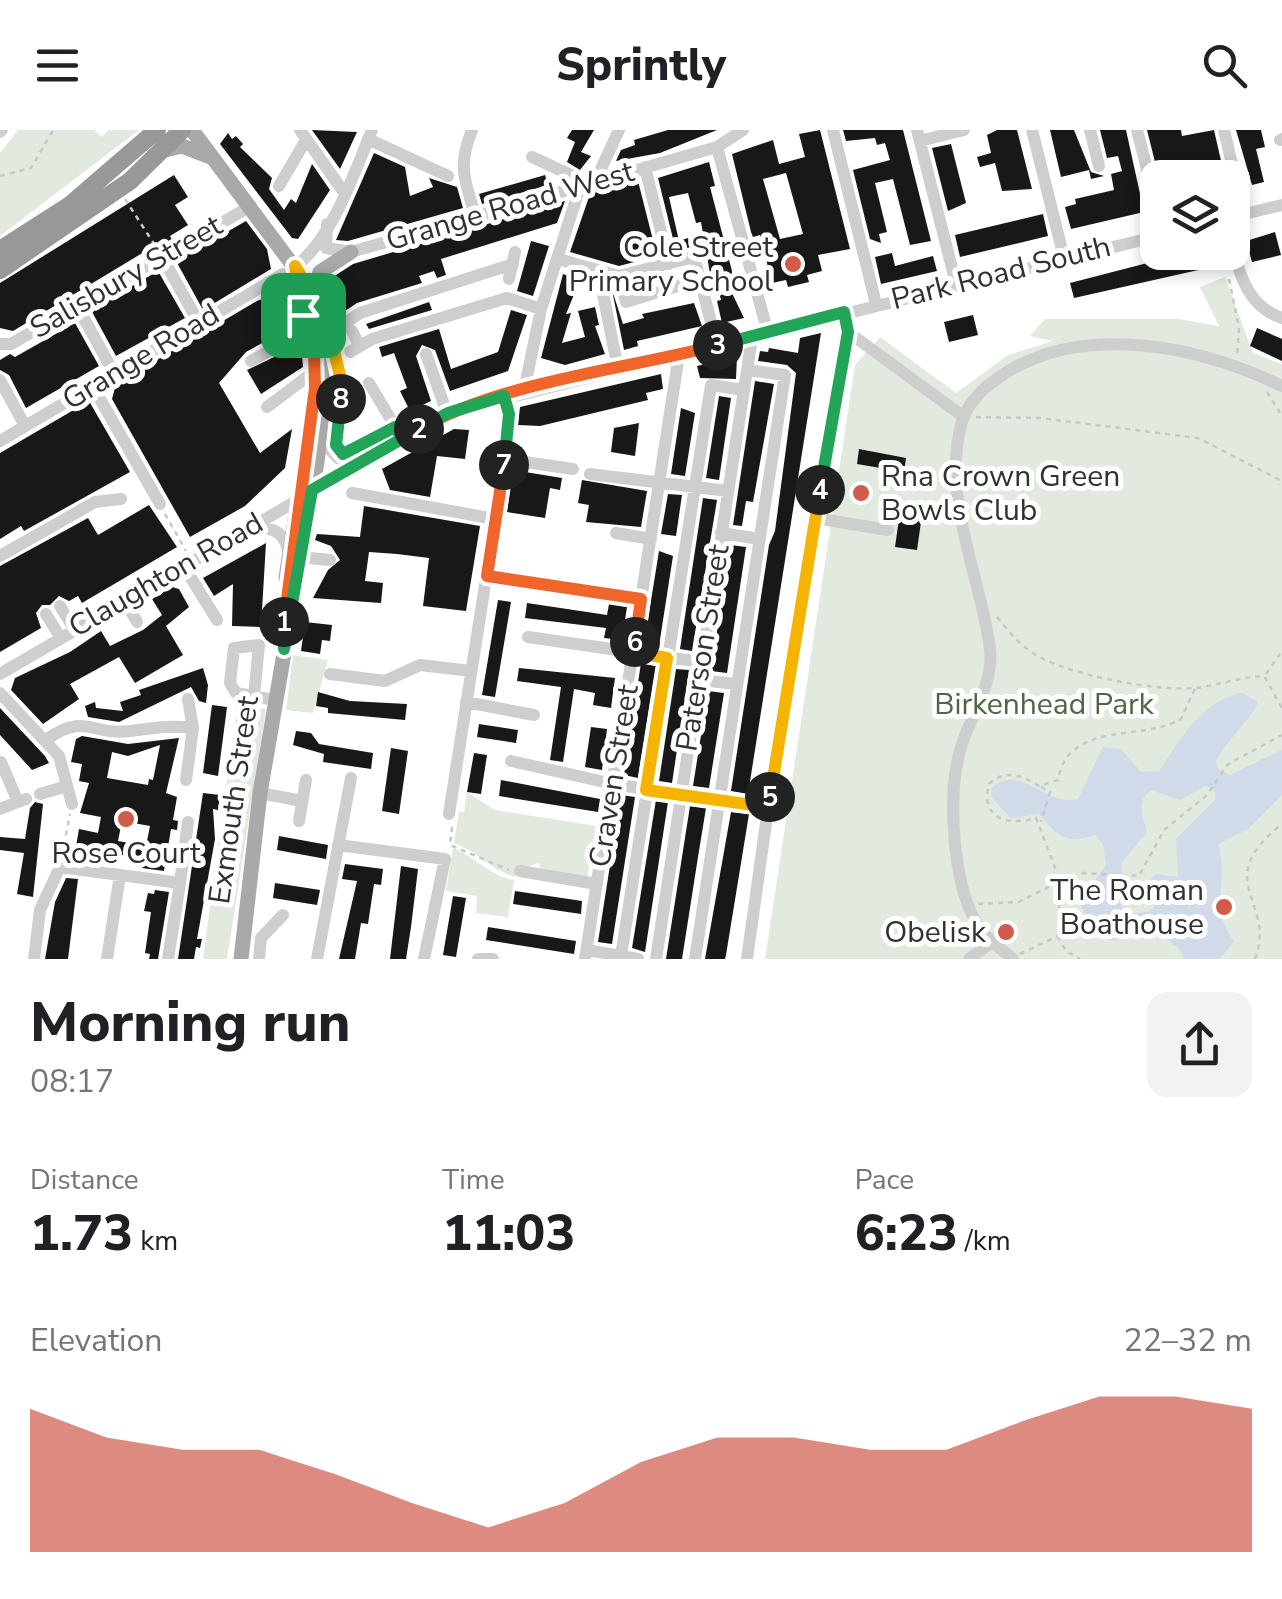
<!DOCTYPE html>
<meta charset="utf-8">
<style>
:root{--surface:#fff;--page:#f2f2f2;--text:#202124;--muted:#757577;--accent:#d05b4b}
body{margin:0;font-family:"Nunito Sans",sans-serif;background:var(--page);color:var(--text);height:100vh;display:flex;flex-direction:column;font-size:38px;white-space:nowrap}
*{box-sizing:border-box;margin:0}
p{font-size:32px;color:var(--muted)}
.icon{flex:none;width:55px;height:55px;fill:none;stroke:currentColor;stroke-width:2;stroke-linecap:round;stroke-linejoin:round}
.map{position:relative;height:829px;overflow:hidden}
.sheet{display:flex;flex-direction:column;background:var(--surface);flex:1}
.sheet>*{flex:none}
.buttons{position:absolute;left:1140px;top:30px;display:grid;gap:20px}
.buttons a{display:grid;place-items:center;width:110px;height:110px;border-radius:20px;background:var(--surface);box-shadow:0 5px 15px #0003;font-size:50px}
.pin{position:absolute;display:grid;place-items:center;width:85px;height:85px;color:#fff;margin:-42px;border-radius:20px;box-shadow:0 5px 15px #0006}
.km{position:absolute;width:50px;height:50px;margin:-25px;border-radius:50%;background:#222;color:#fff;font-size:28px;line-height:50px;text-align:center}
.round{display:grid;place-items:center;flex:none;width:105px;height:105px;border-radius:20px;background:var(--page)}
.headline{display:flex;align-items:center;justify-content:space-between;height:170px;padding:0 30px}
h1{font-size:55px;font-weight:800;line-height:75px}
.figures{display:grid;grid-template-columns:repeat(3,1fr);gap:15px;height:170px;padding:10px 30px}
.figures div{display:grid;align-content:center}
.figures b{font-size:50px;font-weight:800}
.figures small{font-size:28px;font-weight:400}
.figures p{font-size:28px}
.chart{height:280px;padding:20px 30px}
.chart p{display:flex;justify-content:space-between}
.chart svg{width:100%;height:180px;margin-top:10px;fill:var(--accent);opacity:.7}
header{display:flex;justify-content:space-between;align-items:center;height:130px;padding:0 30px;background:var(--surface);font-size:45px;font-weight:800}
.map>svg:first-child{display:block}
</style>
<header><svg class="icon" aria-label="menu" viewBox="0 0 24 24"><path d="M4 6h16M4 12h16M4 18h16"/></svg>Sprintly<svg class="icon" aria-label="search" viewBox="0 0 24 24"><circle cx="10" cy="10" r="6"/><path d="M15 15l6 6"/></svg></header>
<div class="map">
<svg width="1282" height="829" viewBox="0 0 1282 829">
<rect width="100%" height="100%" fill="#fff"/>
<path fill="#e2e9de" d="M18,0H94L102,7L108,0H139L0,106V23Z
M1225,147L1253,223L1282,234V829H765L855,235L880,207L956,263L1008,225L1053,211L1030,206L1045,189H1178L1219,196L1200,157Z
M293,525L328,530L313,583L286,580Z
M237,576L266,579L227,829H203Z
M467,662L495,680L596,696L587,749L540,738L539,733L517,740L515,747C491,740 478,722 454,713L459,681L464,682Z
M453,718C476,727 489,746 514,750L508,787L476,783L477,766L446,761Z"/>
<path fill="#d0dae9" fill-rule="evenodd" d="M1242,563L1258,572C1254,586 1226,610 1216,632L1219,640L1230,645L1282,620V665L1248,699L1218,714C1230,754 1207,774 1234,811L1220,829H1185L1178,817L1157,803L1111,811L1091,797L1079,772L1106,735L1103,714L1095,705C1065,715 1058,706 1039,684L1011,688L991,667L992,658C1021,632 1044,677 1078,669L1103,617L1121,619L1141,642L1159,641C1181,609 1202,570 1242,563ZM1206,656L1214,660L1216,669L1176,709L1178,747L1157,744L1151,749V757L1161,760L1162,768L1149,782L1132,783L1121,776L1116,754L1123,744L1121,733L1147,702C1143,686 1135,670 1152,660L1179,670Z"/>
<path fill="#181818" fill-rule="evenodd" d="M312,0L357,2L340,39Z
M572,0H594L581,22L591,26L580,40L567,32L575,12L567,8Z
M668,0H717L660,23L616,31L621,20L635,15L634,10Z
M820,0L850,119L818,125L822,141L807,145L809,152L788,157L786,150L772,153L760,105L753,107L751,102L732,24L773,10L779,34L805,27L799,4ZM786,43L803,104L780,109L763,49Z
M843,0H903L931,111L910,115L893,49L875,53L887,102L879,104L881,113L870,109L853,40L890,30L885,13L877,15L875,8L846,11Z
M997,0H1017L1032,59L1002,61L995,33L980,37L977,27L991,23L987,5Z
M1050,0H1074L1091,42L1104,46L1091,49L1089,40L1061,47Z
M1100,0H1126L1144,82L1071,99L1065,77L1076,74L1075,69L1114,60L1111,44L1122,41L1118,26L1107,28Z
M1147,0H1181L1182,6L1214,0L1225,48H1197L1194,36L1159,48Z
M1236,0H1261L1265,17L1256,19L1264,52L1252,55Z
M228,3L232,9L236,6L243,14L240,17L272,48L269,59L284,80L291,69L296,73L312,34L330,60L298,109L292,108L220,14Z
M951,14L966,73L948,81L932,18Z
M374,23L405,37L410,66L433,57L429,48L457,57L463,78L348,111L336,110Z
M709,32L715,56L710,57L732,141L731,161L744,188L722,193L717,171L721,170L717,154L712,155L701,92L696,93L688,63L669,67L679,111L688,108L691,117L676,121L658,48Z
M174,45L188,67L175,75L188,95L170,106L172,110L161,116L159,113L13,201L0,198V153Z
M545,45L548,55L482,74L479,64Z
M634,51H638L657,126L619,136L570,122L590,64Z
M565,71L557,93L441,129L446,145L437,148L434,141L419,146L422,153L357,173L330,191L324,171L330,149L353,134Z
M1043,84L1048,106L960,127L955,105Z
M246,91L267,119L271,139L203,180L176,131Z
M1275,102L1281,125L1252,132L1246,111Z
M531,111L549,116L533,166L517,161Z
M1190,122H1222L1225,134L1074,168L1070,153Z
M892,123L895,136L933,126L937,141L881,154L875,127Z
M158,141L185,188L116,226L91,180Z
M563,144L580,150L566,184L571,183L562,213L585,207L578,181L595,177L599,195L595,196L605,224L565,235L541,228Z
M612,160L623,194L644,188L642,184L694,173L702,196L637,211L638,216L624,220Z
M278,163L285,166L293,196L246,222L219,253L260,323L292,299L285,338L245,376L190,407L112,269L116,254L257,171Z
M429,172L432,180L369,199L366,194Z
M511,180L527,185L508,241L450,261L435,220L422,215L416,226L431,271L410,281L400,261L407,258L394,223L382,227L379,217L439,199L451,239L498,222Z
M973,185L978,205L949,212L944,192Z
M75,193L99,236L26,278L9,245L0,240V230L10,224L15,227Z
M1257,198L1282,209V231L1250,216Z
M821,203L748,664L731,661L769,415L775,401L796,243L787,235L758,231L760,221L768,222L769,218L798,223L800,208Z
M301,214L303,237L261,264L247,240Z
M737,226L736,249L700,248L697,236Z
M661,244L663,259L646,263L648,270L540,296L518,295L520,277Z
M755,251L774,254L753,372L746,371L742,396L733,395Z
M719,266L731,268L719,350L706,348Z
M89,271L130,342L24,401L21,396L0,409V323Z
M681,278L695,283L685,346L671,344Z
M639,293L635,326L611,322L614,298Z
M454,299L469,300L465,329L437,326L430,367L390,360L382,339Z
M859,319L906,328L904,342L857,334Z
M513,340L562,348L560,360L550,358L545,388L507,382Z
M582,350L647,361L641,397L586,392L589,375L578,373Z
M668,364L682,365L676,406L661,404Z
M703,368L717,370L692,521L680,519Z
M149,375L177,417L82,473L78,466L69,471L59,466L50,475H42L36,483L41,498L0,522V436L88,388L98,405Z
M364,376L480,396L466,481L423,476L429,428L397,424L369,422L365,451L383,453L381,473L313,468L328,440L340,430L331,416L315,410L317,404L360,407Z
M900,382L922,385L917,420L895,417Z
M266,413L261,497L232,496L233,454L214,466L203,448Z
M730,415L746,417L727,543L711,541Z
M659,421L673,426L659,516L644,514Z
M172,457L179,459L189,477L166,496L183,525L135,553L119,527L70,554L79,569L43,594L11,560L15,548L70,522L101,501L110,516L143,500L162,485L152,469Z
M498,470L511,472L495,567L482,565Z
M527,473L607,485L609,474L627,477L622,510L604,508L606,498L525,488Z
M305,492L332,495L330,511L322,510L320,524L301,521Z
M641,533L656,536L638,648L624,645Z
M203,538L208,555L206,573L199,571L191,557L119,592L88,587L85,576L95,572L96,578L123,581L120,572L141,565L139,560Z
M519,538L615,548L611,578L593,575L595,563L574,559L563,632L550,630L561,557L517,551Z
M676,539L689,540L672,653L659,651Z
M708,561L724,563L709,658L693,656Z
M318,562L350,571L407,574L405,590L328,583V578L316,576Z
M212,575L227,577L218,646L203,643Z
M0,578L45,626L49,633L32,640L0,605Z
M479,594L518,600L516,613L477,607Z
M591,597L607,599L602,640L585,637Z
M296,601L311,603L319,614L373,623L371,639L323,632L324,624L293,615Z
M82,606L128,614L179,608L166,663L177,667L173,690L178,691L177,700L171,699L164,741L142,738L144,729L116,724L114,734L80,728L81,724L75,722L79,699L98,703L101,687L80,683L89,653L79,651L82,634L71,632L76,609ZM160,615L153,650L149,649L148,655L107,648L112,622L128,626ZM122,691L150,696L146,716L118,711Z
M391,618L408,621L399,684L382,681Z
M474,623L487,625L481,664L467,662Z
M501,650L600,669L598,682L499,666Z
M203,663L220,665L218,680L213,679L215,709L197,809H202L200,818L196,817L194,829H178Z
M621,665L635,667L612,814L598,812Z
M656,670L668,672L645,822L632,818Z
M35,672L43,674L33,767L17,764L24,723L0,720V707L25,709L30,678Z
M690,676L706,678L698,727L682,829H666Z
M731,682L749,684L726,825L725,829H705Z
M279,706L328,715L326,729L277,720Z
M345,734L383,739L381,755L374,754L368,794L361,793L355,829H339L357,751L342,749Z
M401,736L418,739L411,797L406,829H390Z
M66,748L78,749L68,829H45L55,772Z
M275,753L320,760L317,775L273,768Z
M155,760L169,762L158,829H149L150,824L145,823L151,782L144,781L148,763L154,764Z
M515,761L582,771L581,784L513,774Z
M453,766L466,768L456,827L443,825Z
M488,797L576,811L574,824L486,810Z"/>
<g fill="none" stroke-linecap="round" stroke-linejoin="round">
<path stroke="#c8c8c8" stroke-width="2.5" stroke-dasharray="5 5" stroke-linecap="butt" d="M0,46L31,38L53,0
M125,69L156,117
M1229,149L1239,198L1237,225
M1267,262L1282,286
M976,287L1041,288L1198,308L1282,351
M352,320L385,303
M165,384L186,421
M997,487C1007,499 1017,512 1030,521C1060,544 1158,562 1196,558C1219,555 1240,547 1264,546L1282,578
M1266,544L1282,521
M1041,657L1050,662L1041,692
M452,697L450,715L509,740
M62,725L70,684
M978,774L1019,772L1060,751L1036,688C1008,696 980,689 989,654C1005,639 1022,645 1039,656L1058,650C1068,590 1142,612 1181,589L1195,558
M1058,806L1066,821L1080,829
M1020,824L1058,806L1060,751L1083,743L1139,746L1164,700L1207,665L1228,634L1282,605
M1255,829C1277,770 1209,752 1282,694"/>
<path stroke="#cecece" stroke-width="12" d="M300,0L343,61
M472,0C458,34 464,50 475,84
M833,0L876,174
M917,0L956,154
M1032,0L1064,128
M1090,0L1099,36
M1137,0L1158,82
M1224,0L1244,85
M0,2L2,0
M368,9L448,46
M1280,10L1282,9
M920,11L964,0
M717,17L768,203
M532,27L571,45L580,57
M645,37L669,134
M595,52L619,0
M279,56L306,10
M1232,87L1282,75
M327,94L326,118L351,122L717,17L743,0
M1232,118C1241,148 1249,177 1282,188
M162,127L199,193
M558,129L619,146L694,127L717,215
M295,137C333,108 354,43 372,0
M599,144L618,239
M619,146L626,172L700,149
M509,149L515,122
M77,176L114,243
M352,201L359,215
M848,202L964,287
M324,207L360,183L513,134
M0,214H11L251,76
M350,222L372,209L507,168L541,179
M426,224L447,283
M251,231L308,199
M331,243L335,263L330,320L339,329L357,332
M0,250L25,296
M369,253L402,308
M92,255L160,374
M524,261L541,179L580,57
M267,277L315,241
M0,311L283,144
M505,329L573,339
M590,344L728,361
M352,363L495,389
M815,388L888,400
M250,397C273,397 286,401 289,426L330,430
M616,403L651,409
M721,403L760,409
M0,426L95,372L121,369
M183,435L217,490
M487,446L641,469
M124,470L137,492
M60,476L74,499
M46,484L60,507
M528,507L701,532
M0,544L447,283L1158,106
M330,544L385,551L420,535L471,541
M699,550L737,554
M0,563L59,626L72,674
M254,566L259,515L234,518L230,553L236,563L275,570
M466,572L534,585
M47,609C86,582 92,606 130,601C154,598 169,595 193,598
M511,631L613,654L768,677
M1,632L18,672
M186,650L193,598L188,569
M260,663L302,671
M40,664L67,656
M0,679L26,669
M449,684L507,315L509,284L504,266
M299,691L306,650
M338,715L445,729L424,829
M520,741L597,754
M587,820L638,829
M621,826L711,255L744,260
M34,829L40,780L60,737L180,753L188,692
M107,829L120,745
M168,829L180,753
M259,829L261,808L283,785
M317,829L351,648
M478,829H493
M585,829L679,225
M656,829L752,208
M695,829L785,245L747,240
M747,829L790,521L848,202L844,181
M969,829L992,812
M1013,829C1000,818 984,807 976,792C953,753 947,664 960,621C969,587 994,556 990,519C981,448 942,370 961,295C966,275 982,259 998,248C1080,190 1199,216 1282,256"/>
<path stroke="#a9a9a9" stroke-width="15" d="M192,0L309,157L329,236L317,332L260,663L241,829
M165,20L182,16L213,28
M313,169L320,142L351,122
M286,448L315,258L314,221L296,141"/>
<path stroke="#989898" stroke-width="18" d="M0,120L70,75L157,0
M0,140L130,51L182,0"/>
</g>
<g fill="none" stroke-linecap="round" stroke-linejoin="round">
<g stroke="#fff" stroke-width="20">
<path id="split-1" d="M284,492L315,258L314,221L303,185"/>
</g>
<g stroke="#fff" stroke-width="20">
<path id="split-2" d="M284,492V519L312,360L419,299"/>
</g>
<g stroke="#fff" stroke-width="20">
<path id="split-3" d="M419,299C504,251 623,240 718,215"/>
</g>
<g stroke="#fff" stroke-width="20">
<path id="split-4" d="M718,215L844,182L848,202L820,360"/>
</g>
<g stroke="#fff" stroke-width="20">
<path id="split-5" d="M770,667L820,360"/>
</g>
<g stroke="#fff" stroke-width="20">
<path id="split-6" d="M635,512L633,522L667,528L646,660L768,677L770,667"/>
</g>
<g stroke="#fff" stroke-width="20">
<path id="split-7" d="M504,335L487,446L641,469L635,512"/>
</g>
<g stroke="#fff" stroke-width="20">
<path id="split-8" d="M341,269L336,315L343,324L395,297L402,308L448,283L504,266L509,284L504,335"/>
</g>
<g stroke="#fff" stroke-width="20">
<path id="split-9" d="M303,185L295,136L308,157L324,207L330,204L342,254L341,269"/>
</g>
<use href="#split-1" stroke="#f0652b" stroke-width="12"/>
<use href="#split-2" stroke="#22a559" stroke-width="12"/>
<use href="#split-3" stroke="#f0652b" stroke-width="12"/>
<use href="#split-4" stroke="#22a559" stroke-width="12"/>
<use href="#split-5" stroke="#f5b400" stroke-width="12"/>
<use href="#split-6" stroke="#f5b400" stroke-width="12"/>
<use href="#split-7" stroke="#f0652b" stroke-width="12"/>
<use href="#split-8" stroke="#22a559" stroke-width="12"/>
<use href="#split-9" stroke="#f5b400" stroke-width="12"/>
</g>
<g fill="#d05b4b" stroke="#fff" stroke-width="4">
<circle cx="793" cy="134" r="10"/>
<circle cx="861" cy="363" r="10"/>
<circle cx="126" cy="689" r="10"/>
<circle cx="1224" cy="777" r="10"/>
<circle cx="1006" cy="802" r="10"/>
</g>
<g text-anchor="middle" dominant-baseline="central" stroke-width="10" stroke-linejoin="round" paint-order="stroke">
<g font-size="30" fill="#313131" stroke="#fff">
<text transform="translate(510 76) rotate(-16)">Grange Road West</text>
<text transform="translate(1001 143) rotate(-14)">Park Road South</text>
<text transform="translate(126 147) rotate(-30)">Salisbury Street</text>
<text transform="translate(141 227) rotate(-31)">Grange Road</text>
<text transform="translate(166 445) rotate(-30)">Claughton Road</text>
<text transform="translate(703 518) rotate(-81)">Paterson Street</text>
<text transform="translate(614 646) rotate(-81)">Craven Street</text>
<text transform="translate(234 670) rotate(-82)">Exmouth Street</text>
</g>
<g font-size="30" fill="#313131" stroke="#fff" text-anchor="end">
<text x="773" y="117">Cole Street<tspan x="773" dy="34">Primary School</tspan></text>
<text x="881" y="346" text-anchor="start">Rna Crown Green<tspan x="881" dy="34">Bowls Club</tspan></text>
<text x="126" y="723" text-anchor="middle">Rose Court</text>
<text x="1204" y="760">The Roman<tspan x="1204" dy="34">Boathouse</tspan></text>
<text x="986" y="802">Obelisk</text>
</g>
<g font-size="30" fill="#4d6743" stroke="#fff">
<text x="1044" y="574">Birkenhead Park</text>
</g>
</g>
</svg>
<div class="buttons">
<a><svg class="icon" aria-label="layers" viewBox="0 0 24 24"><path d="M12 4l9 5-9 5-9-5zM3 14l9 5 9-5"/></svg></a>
</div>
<div class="pin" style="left:303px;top:185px;background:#1e9e55"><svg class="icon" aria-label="arrive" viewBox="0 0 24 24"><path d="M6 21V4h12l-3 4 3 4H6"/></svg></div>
<b class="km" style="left:284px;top:492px">1</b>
<b class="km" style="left:419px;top:299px">2</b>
<b class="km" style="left:718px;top:215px">3</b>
<b class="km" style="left:820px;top:360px">4</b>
<b class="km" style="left:770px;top:667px">5</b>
<b class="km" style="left:635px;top:512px">6</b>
<b class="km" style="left:504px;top:335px">7</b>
<b class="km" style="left:341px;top:269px">8</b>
</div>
<section class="sheet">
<div class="headline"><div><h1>Morning run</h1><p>08:17</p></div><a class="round"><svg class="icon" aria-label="share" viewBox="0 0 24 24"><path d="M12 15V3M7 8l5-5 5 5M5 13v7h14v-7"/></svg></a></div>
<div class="figures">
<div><p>Distance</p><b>1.73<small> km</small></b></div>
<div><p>Time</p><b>11:03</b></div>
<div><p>Pace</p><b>6:23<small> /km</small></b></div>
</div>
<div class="chart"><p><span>Elevation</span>22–32 m</p>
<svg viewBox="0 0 160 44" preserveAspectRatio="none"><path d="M0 44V9L10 16L20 19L30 19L40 25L50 32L60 38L70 32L80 22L90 16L100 16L110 19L120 19L130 12L140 6L150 6L160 9V44z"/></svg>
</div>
</section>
